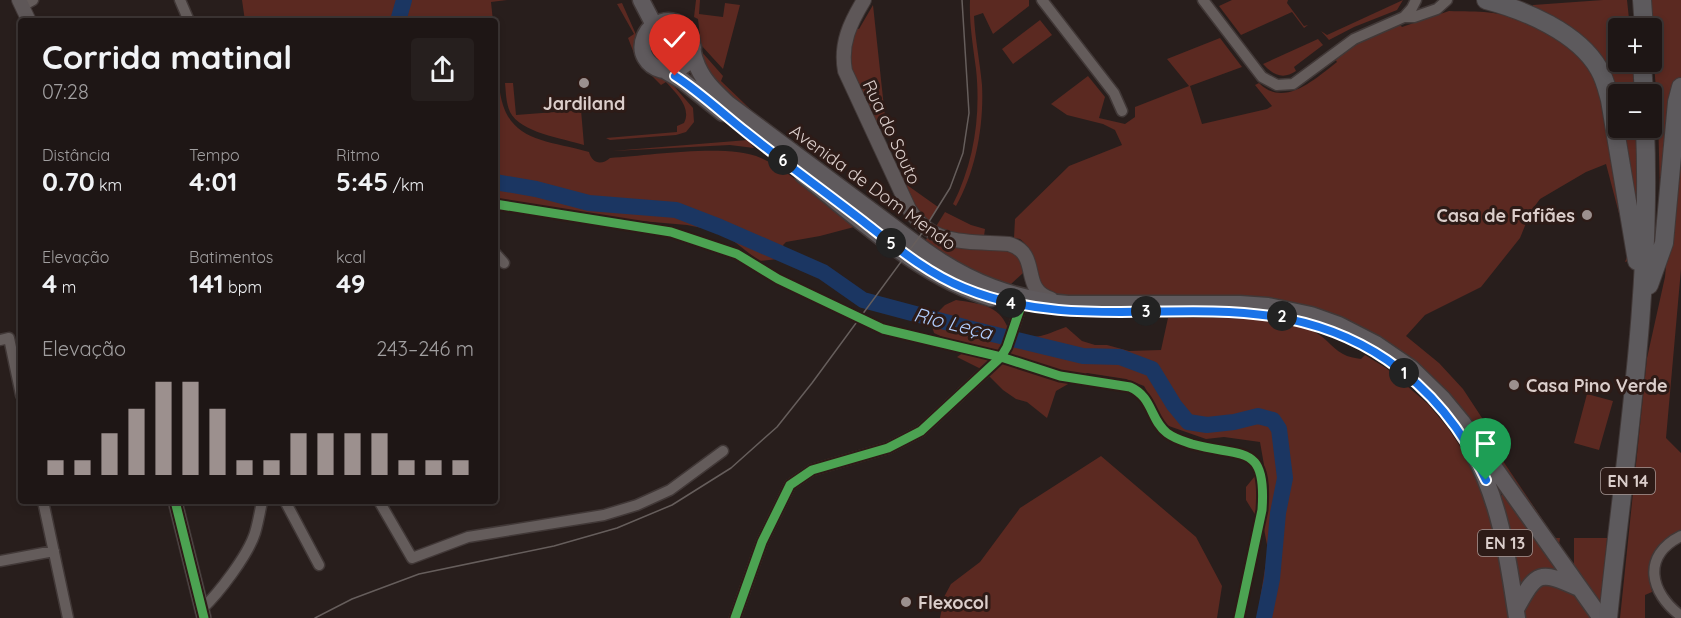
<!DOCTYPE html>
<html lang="pt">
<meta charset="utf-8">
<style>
:root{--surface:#1e1615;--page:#261f1e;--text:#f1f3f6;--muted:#a19fa0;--line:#3c3534;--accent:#9c908e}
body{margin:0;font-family:Quicksand,sans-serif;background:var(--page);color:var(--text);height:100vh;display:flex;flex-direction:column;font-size:22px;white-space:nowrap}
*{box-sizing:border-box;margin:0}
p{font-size:20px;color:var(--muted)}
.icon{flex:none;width:33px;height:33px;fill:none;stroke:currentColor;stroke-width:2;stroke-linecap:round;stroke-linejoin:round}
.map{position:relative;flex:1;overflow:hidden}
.details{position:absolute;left:18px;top:18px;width:480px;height:486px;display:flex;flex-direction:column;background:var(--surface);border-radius:6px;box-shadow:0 3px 9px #0003,0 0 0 2px var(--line)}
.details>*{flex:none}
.buttons{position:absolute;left:1608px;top:18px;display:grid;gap:12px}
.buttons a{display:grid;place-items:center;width:54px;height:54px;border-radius:6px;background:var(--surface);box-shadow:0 3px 9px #0003,0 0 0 2px var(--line);font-size:30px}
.pin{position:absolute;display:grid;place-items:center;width:51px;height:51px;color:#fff;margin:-62px -26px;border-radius:50% 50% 50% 0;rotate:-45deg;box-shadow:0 0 6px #0007}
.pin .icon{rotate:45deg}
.km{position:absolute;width:30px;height:30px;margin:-15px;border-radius:50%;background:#222;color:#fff;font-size:16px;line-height:30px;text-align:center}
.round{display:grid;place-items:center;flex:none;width:63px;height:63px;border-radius:6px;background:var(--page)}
.head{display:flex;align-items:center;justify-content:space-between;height:102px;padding:0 24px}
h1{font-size:33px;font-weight:700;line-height:45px}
.stats{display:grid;grid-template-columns:repeat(3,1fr);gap:9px;height:102px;padding:6px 24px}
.stats div{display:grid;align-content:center}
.stats b{font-size:26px;font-weight:700}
.stats small{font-size:16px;font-weight:400}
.stats p{font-size:16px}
.chart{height:168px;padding:12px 24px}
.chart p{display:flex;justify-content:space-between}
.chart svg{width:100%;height:108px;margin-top:6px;stroke:var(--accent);stroke-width:6}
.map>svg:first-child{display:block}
</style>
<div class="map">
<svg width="1681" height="618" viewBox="0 0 1681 618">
<rect width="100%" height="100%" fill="#281e1c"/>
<path fill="#5b2921" d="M242,0H507L491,2L493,21H245Z
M696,0H700L699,14L723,17L725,3L740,5L723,69L701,45L698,19L694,17Z
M970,0H1029V6L993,34L983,13L974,16C975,39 980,62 982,85C984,125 976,171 956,206L953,204C974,163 981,115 976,69C973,46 969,23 970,0Z
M1232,0H1288L1287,3L1304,26L1308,25L1304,28L1292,12L1241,35L1219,6Z
M1403,0L1397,10L1354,27L1329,40L1321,31L1327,35Z
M1603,0H1627L1630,28H1618V62H1632L1635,94H1618V123L1610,82L1533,12V5Z
M1649,0H1681V77L1675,89L1660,195L1658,115Z
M622,3L638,39L665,76L693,108L694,122L686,132L676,135L610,140L606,138L677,132V126L684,123C692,108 676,93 666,82L661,85L637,61L628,38L634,34L617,4Z
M873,5L886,126L879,130L907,185L938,207L928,223L920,216L853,79L848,43L854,26L859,29Z
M1449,11C1480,12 1500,10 1528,24L1531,20L1553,33L1576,50L1591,64L1597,74L1602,87L1609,115L1631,254L1628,261L1625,262L1628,254L1626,240L1606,164L1586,172L1540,199L1531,211L1520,238L1481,287L1425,315L1406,336L1439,363L1463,389L1486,424L1503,461L1555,538H1560L1559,545L1553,544C1533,516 1513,487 1493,459C1475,433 1458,404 1435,382C1367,317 1289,298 1197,299C1156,299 1115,300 1074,297C1065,297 1055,297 1047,293C1029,285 1039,253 1020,239L1014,238L1015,219L1069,166L1122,145L1115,130L1103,124L1067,115L1051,104L1088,76L1105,97L1099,118L1125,124L1135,117V107L1189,86L1167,59L1220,38L1242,67L1190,86L1202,124L1267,109L1272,106L1255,85L1259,83C1284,109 1316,78 1337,62L1335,59C1356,43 1376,34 1400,25L1402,27Z
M1040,20L1052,35L1013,64L1002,49Z
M651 46a17 17 0 1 1 34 0a17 17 0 1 1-34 0Z
M1318,39L1323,45L1294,67L1296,71C1283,80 1273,75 1263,64Z
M701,51L723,76L721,81L770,128L714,83L703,61Z
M505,83H513L516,115L581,110L584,145C562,138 521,133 510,112C506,103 506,93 505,83Z
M495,84H499C504,142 542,139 589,152C592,163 601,166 610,158C649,156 726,143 761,158C794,173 825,205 854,227L820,236L786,242L783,245L785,248L779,259L759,261L722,232L687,225L629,220L588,218L560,220L529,208L495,204Z
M1681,101V269L1666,438L1681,453V531L1650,567V581L1652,592L1645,595V618H1620L1647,358L1665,277Z
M1619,128H1636L1639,227Z
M748,140L754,148L730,145L612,151Z
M945,212L971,225L985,229L984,236L945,232L935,228Z
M927,238L951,246L1008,250C1018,255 1023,262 1023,273L1010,285L975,274L924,243Z
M956,300C980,304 998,304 1008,328C1035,342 1039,337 1066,327L1082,341L1095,345H1107L1129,351L1161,350L1168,318C1215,318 1265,315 1310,330C1325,335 1330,347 1343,354C1348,357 1355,358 1361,359L1365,355L1386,368L1428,404L1448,428L1469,460L1492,514L1512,618H1257L1268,550L1264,529L1246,500V487L1264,465L1260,442L1224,437L1206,439L1166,425L1144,386L1126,379L1087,373L1056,391L1047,418L1027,402L1016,399L1003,390L983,370L957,357L973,346L949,340L934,333L930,320L945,305Z
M1587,394L1613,401L1599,450L1574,443Z
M1101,456L1196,537L1222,586L1217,618H940L944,597L951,584L980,562L1020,508Z
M1501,495H1503L1557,570H1545L1520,586L1513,540Z
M1574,538H1607L1601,611L1574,572Z
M1538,582L1571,591L1592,618H1525V603Z"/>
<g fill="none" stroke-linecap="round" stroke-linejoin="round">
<path stroke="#1b3662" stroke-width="16" d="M398,21L404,0
M495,182L536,189L589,203L676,210L720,227L823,272L863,300L968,328L1083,356L1120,357L1152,369L1174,405L1188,422L1207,425L1234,422L1258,416L1273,420L1279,429L1285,478L1278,513L1272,579L1264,618"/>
<g stroke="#413837" stroke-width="13">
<path id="street" d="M180,0L189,21
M1042,0L1114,93L1122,111
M1203,0L1262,77L1277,85L1293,84L1354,39L1404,17H1414L1437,9L1447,0
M22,6L33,0
M1404,17L1412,8L1416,0
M495,253L504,263
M0,340L9,338L21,395
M43,501L68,618
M285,501L319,565
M379,501L412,558L468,537L604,515L637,505L670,490L723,451
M1681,536C1641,556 1650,593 1681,616
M0,561L54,551
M202,609C219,593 248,555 255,533C258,523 260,512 262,501
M735,618L762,542L790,485L812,470L888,448L921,431L1001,357L1007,347L1021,306"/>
</g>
<g stroke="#413837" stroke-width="16">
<path id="secondary" d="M19,0L29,21
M864,0C850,23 840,44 845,71L909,209C933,247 969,241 1009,244C1042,254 1019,289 1051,299
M175,501L204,618"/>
</g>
<g stroke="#413837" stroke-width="19">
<path id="primary" d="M641,0L654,25
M693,47C687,88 630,70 645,36C648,29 654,24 662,22C671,19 681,23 687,30C694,39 691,50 695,60C701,79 714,91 728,104L924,250C970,283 1013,299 1068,304H1240L1268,306L1311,315L1339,325L1376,344L1411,368L1443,399L1462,422L1601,618
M666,71L683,81L723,113
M803,175C861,220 920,277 991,298
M1472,451C1501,503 1508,560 1517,618
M1516,609C1537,571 1539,570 1579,588"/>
</g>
<g stroke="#413837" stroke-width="20">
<path id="highway" d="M1486,0C1524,10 1578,32 1599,69C1605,79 1607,89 1610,100L1637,261
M1642,0L1644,28
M1642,62L1644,94
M1649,285L1664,243L1677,102L1681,87
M1608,618C1625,455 1652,292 1645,128"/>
</g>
<use href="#street" stroke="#645c5b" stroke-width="10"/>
<use href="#secondary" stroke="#5e5758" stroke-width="14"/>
<use href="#primary" stroke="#5f5a5d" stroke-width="16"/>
<use href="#highway" stroke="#5d5a5d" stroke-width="18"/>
<path stroke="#665e5c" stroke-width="1.5" d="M315,618L352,599L419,574L554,546L617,528L672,505L731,468L777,427L812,383L920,236L950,188L963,153L969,113L962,0"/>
<g stroke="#2d1b17" stroke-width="13">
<path id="cycleway" d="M495,204L671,232L737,254L778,279L883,329L1001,357L1060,376L1130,387C1153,397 1150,420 1167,433C1175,439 1183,441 1192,444C1242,458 1267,442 1262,510L1239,618
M175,501L204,618
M735,618L762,542L790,485L812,470L888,448L921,431L1001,357L1007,347L1021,306"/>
</g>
<use href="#cycleway" stroke="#4ca352" stroke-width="9"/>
</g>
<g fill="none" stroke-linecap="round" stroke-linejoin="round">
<g stroke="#fff" stroke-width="12">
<path id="route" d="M675,76C700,92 723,114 746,132C785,163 825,192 864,222C896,247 927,273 964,288C1104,346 1252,268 1387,360C1431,390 1464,432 1486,480"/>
</g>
<use href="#route" stroke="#1a73e8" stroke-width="8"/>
</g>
<g fill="#9c908e" stroke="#2d1b17" stroke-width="2">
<circle cx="584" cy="83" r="6"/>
<circle cx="1587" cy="215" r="6"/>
<circle cx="1514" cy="385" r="6"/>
<circle cx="906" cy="602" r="6"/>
</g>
<g text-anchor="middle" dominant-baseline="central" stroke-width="6" stroke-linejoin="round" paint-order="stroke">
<g fill="#2d1b17" stroke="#a79895" stroke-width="1.5">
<rect x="1601" y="468" width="54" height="26" rx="4.5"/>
<rect x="1478" y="530" width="54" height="26" rx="4.5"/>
</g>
<g font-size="16" font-weight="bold" fill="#dbcecb">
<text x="1628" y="481">EN 14</text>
<text x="1505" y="543">EN 13</text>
</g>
<g font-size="18" font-weight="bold" fill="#dbcecb" stroke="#2d1b17" text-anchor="start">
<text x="584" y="103" text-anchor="middle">Jardiland</text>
<text x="1575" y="215" text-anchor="end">Casa de Fafiães</text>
<text x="1526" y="385">Casa Pino Verde</text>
<text x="918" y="602">Flexocol</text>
</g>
<g font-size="18" fill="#dbcecb" stroke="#2d1b17">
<text transform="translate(892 132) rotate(65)">Rua do Souto</text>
<text transform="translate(873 187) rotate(36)">Avenida de Dom Mendo</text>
</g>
<g font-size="20" font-style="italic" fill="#b1cefe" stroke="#2d1b17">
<text transform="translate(953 323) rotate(14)">Rio Leça</text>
</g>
</g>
</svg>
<div class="buttons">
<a>+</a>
<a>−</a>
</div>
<div class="pin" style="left:1486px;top:480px;background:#1e9e55"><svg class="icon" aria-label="arrive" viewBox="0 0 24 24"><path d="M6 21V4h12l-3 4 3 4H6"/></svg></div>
<div class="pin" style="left:675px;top:76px;background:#d93025"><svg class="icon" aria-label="check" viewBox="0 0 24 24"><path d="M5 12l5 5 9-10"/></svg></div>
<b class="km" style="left:1404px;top:373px">1</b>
<b class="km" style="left:1282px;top:316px">2</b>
<b class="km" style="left:1146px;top:311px">3</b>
<b class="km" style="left:1011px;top:303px">4</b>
<b class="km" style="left:891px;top:243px">5</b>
<b class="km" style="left:783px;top:160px">6</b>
<section class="details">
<div class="head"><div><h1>Corrida matinal</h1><p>07:28</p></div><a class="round"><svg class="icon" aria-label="share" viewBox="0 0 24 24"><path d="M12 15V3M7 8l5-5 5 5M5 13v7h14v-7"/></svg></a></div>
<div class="stats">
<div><p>Distância</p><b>0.70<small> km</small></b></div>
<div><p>Tempo</p><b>4:01</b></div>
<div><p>Ritmo</p><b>5:45<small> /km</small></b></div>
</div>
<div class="stats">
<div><p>Elevação</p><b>4<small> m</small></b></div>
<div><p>Batimentos</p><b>141<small> bpm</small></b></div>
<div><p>kcal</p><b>49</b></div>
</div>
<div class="chart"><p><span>Elevação</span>243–246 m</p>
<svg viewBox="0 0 160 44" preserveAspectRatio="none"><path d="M5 44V38M15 44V38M25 44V27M35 44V17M45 44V6M55 44V6M65 44V17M75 44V38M85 44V38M95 44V27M105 44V27M115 44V27M125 44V27M135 44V38M145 44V38M155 44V38"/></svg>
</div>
</section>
</div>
